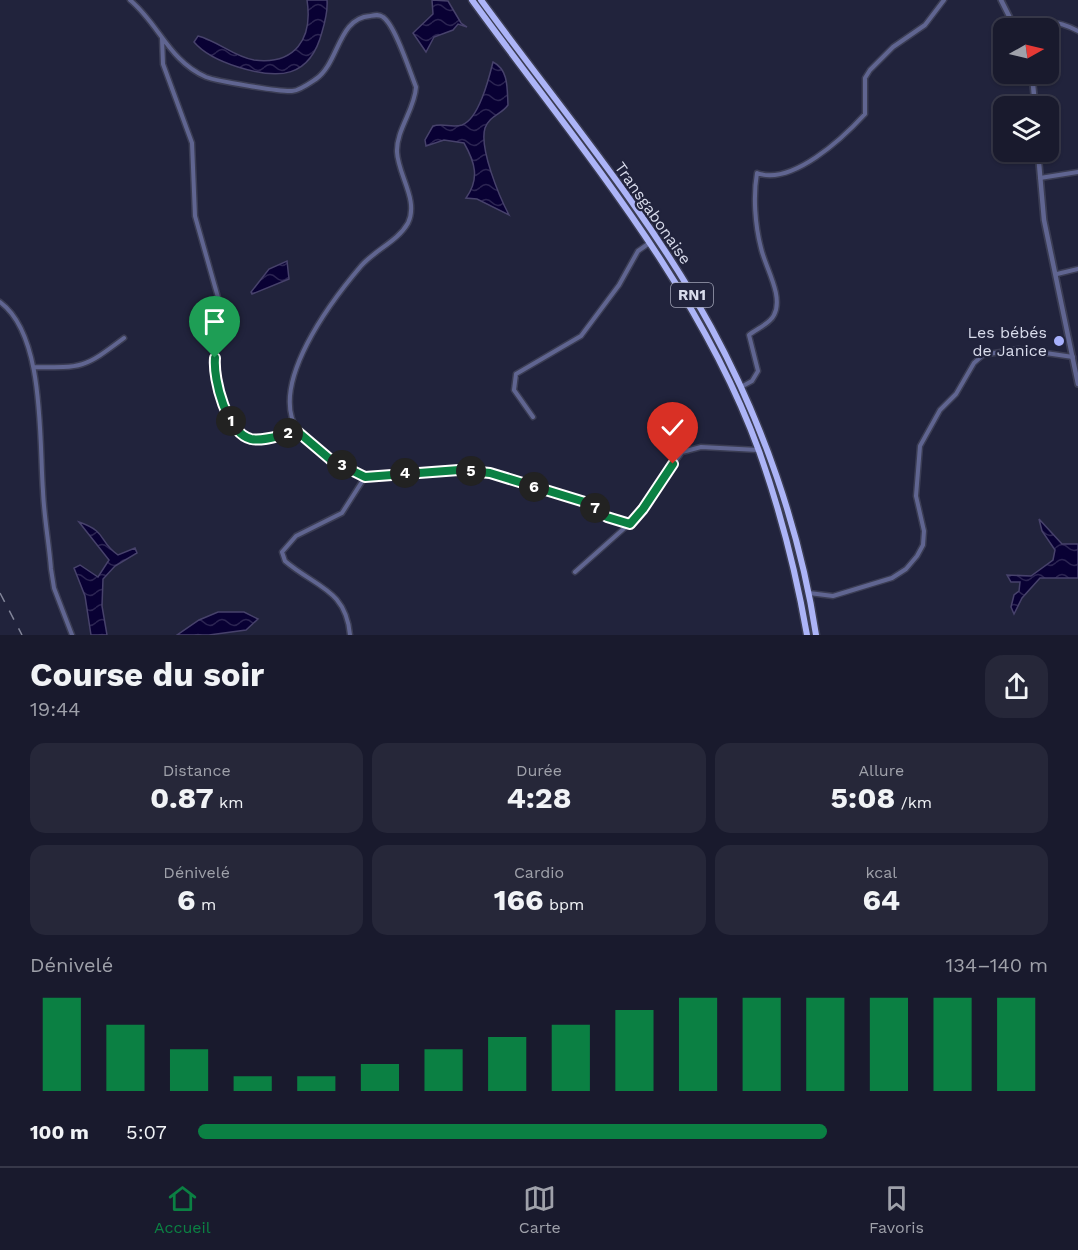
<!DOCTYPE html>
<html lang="fr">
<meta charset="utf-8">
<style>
:root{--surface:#191a2d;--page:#262739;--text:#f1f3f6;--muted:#9fa1aa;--line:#373849;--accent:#0b8043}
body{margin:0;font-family:"Work Sans",sans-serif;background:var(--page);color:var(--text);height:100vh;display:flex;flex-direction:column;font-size:22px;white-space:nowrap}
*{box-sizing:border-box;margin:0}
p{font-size:20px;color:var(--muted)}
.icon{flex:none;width:33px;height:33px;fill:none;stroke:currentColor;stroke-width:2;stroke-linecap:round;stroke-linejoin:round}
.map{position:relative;height:635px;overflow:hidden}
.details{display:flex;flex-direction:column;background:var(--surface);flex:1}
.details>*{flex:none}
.needle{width:39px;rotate:82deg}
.tools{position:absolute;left:993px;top:18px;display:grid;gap:12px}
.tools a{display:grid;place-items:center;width:66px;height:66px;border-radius:12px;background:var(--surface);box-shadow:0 2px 4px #0004,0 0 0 2px var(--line);font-size:30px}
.pin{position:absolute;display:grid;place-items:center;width:51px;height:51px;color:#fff;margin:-62px -26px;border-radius:50% 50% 50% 0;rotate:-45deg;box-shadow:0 0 6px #0007}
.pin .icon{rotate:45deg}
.km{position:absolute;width:30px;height:30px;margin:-15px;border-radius:50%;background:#222;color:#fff;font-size:16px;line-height:30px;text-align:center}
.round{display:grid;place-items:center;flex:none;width:63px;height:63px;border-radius:18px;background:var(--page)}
.head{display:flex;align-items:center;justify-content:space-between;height:102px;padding:0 30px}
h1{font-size:33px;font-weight:700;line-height:45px}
.stats{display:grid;grid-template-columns:repeat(3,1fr);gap:9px;height:102px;padding:6px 30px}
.stats div{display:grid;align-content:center;border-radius:15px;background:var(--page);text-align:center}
.stats b{font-size:30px;font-weight:700}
.stats small{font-size:16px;font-weight:400}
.stats p{font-size:16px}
.chart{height:168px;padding:12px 30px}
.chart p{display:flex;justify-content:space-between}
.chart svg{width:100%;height:108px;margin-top:6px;stroke:var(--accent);stroke-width:6}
ul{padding:0 30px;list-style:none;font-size:20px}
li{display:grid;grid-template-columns:96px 72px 1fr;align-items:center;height:45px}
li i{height:15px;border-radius:8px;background:var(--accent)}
.tabs{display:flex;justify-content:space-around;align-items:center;height:84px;border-top:2px solid var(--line);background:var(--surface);font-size:16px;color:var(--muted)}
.tabs a{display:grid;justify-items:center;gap:3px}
.tabs .active{color:var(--accent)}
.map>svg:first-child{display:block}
</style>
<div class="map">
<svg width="1078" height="635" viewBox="0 0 1078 635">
<defs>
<pattern id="water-waves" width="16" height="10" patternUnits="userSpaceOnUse" patternTransform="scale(1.5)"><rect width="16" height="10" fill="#090134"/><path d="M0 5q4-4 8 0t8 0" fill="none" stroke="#2c2552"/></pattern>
</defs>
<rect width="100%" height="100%" fill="#21233c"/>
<path fill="url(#water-waves)" stroke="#47426b" stroke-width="1.5" d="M307,0H327C328,11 325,22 322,32C310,78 279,80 238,67C222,62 205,55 194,42L198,36C218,41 234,57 254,60C295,65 313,39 307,0Z
M432,0L448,1L461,23L467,27L458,24L453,30L434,37L426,52L413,33L433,14Z
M493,62C509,70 507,89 508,105C501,115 490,115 485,128C479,148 499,196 509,215L477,199L466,198C480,179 475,162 464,143L444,140L426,146L425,140L433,126C443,123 452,128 462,125C479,119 489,78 493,62Z
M287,261L289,279L252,294L251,292L269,269Z
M1039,519L1062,544H1078V578H1040L1022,598L1014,614L1011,607L1014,595L1019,591L1020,582H1011L1007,575L1031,576L1053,560L1055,550L1042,531Z
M79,522C108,532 98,541 118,555L135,548L137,553L115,566L103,579L102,606L107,635H91L85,596L74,568L80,565L98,577L109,560Z
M218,612H244L258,619L246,630L209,635H177L199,620Z"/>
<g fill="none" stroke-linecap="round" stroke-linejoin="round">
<g stroke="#3b3d54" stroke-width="7">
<path id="minor" d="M130,0C159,24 169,61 206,77C216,81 281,92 292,91C299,91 310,83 316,79C339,63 338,18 370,16C375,15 379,14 383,17C395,25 410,72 416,87C415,109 396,130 397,152C398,175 419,200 408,223C398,241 375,250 361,266C332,300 267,385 298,431C311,452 343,467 365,477
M1031,28C1046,18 1063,23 1078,31
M162,38L163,64L192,143L195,216L221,308L214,364L226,416L241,433L252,439L298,432
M1040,178L1078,172
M1057,274L1078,269
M0,302C45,335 39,439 43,491C44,517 49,543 51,569L54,588L72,635
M34,367C83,368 84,368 124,338
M741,387L752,381L758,371L749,335C756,329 770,324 774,315C784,296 765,267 761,248C755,225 753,196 757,173C792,186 843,138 865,114V78L870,70L893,47L925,25L944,0
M533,417L514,390L516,374L581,336L619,285L638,251L648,244
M575,572L629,524
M809,593L833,596L892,578L906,569L917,556L923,545L924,531L916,496L920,446L940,410L956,394L974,363L983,355L1018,349L1073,357
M350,635C346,589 315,587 285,561L282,552L296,536L342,513L365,477L459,470L490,473L588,503L607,517L630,524L682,452L701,447L758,450"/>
</g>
<g stroke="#3b3d54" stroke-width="8">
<path id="tertiary" d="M1001,0L1015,28
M1032,74L1035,106
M1038,152L1044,220L1078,384"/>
</g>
<g stroke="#3b3d54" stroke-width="9">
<path id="trunk" d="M472,0C575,142 698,283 759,451C780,510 796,572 807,635
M481,0C559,107 647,210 711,327C762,421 800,529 816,635"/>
</g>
<use href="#minor" stroke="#606591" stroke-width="4"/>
<use href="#tertiary" stroke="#606591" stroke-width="4.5"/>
<use href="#trunk" stroke="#acb4f7" stroke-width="6"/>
<path stroke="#828599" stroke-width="1.5" stroke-dasharray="10 10" stroke-linecap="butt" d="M0,593L22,635"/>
</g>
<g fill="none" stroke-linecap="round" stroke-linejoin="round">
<g stroke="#fff" stroke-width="12">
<path id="route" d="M215,358C213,380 227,433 251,439C265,442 284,433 298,432L331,460L365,477L459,470L490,473L588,503L607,517L630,524L643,509L673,464"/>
</g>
<use href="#route" stroke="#0b8043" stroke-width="8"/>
</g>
<circle fill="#a7b0fc" stroke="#21233c" stroke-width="2" cx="1059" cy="341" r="6"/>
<g text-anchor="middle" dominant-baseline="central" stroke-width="4.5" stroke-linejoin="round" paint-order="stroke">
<rect fill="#21233c" stroke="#a1a4b6" stroke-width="1.5" x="671" y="283" width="42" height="24" rx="4.5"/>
<g font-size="15" font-weight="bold" fill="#d8dbeb">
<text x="692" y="295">RN1</text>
</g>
<g font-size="16" fill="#d8dbeb" stroke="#21233c">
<text transform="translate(653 213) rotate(55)">Transgabonaise</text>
</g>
<g font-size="16" fill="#d8dbeb" stroke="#21233c" text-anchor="end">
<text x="1047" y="332">Les bébés<tspan x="1047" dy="18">de Janice</tspan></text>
</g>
</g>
</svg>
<div class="tools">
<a><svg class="needle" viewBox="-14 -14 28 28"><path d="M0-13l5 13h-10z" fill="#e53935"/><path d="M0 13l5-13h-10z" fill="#9fa1aa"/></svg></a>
<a><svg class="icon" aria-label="layers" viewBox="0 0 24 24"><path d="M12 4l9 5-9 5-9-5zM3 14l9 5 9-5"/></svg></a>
</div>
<div class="pin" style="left:215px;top:358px;background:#1e9e55"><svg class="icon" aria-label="arrive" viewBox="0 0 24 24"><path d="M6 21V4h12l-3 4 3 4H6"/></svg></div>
<div class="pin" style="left:673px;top:464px;background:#d93025"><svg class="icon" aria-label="check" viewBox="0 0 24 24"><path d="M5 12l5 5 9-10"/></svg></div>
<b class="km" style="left:231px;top:421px">1</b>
<b class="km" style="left:288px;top:433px">2</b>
<b class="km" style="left:342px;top:465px">3</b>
<b class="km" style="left:405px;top:473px">4</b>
<b class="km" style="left:471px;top:471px">5</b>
<b class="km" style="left:534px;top:487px">6</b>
<b class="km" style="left:595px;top:508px">7</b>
</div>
<section class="details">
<div class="head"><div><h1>Course du soir</h1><p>19:44</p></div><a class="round"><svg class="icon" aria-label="share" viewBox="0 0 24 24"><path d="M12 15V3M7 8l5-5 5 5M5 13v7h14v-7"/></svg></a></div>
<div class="stats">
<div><p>Distance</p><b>0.87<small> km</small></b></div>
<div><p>Durée</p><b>4:28</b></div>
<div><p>Allure</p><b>5:08<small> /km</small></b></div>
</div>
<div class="stats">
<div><p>Dénivelé</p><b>6<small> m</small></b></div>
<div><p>Cardio</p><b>166<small> bpm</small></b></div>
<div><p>kcal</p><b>64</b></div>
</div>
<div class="chart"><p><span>Dénivelé</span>134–140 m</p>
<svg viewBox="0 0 160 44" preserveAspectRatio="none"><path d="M5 44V6M15 44V17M25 44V27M35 44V38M45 44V38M55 44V33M65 44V27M75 44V22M85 44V17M95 44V11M105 44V6M115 44V6M125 44V6M135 44V6M145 44V6M155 44V6"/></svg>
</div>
<ul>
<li><b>100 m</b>5:07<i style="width:74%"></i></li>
</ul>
</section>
<nav class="tabs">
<a class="active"><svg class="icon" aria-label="home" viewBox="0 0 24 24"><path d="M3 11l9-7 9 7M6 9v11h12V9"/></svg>Accueil</a>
<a><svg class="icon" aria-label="map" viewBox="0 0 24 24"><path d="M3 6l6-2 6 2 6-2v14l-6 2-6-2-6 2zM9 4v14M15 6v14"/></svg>Carte</a>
<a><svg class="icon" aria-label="saved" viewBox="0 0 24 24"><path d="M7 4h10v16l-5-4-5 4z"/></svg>Favoris</a>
</nav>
